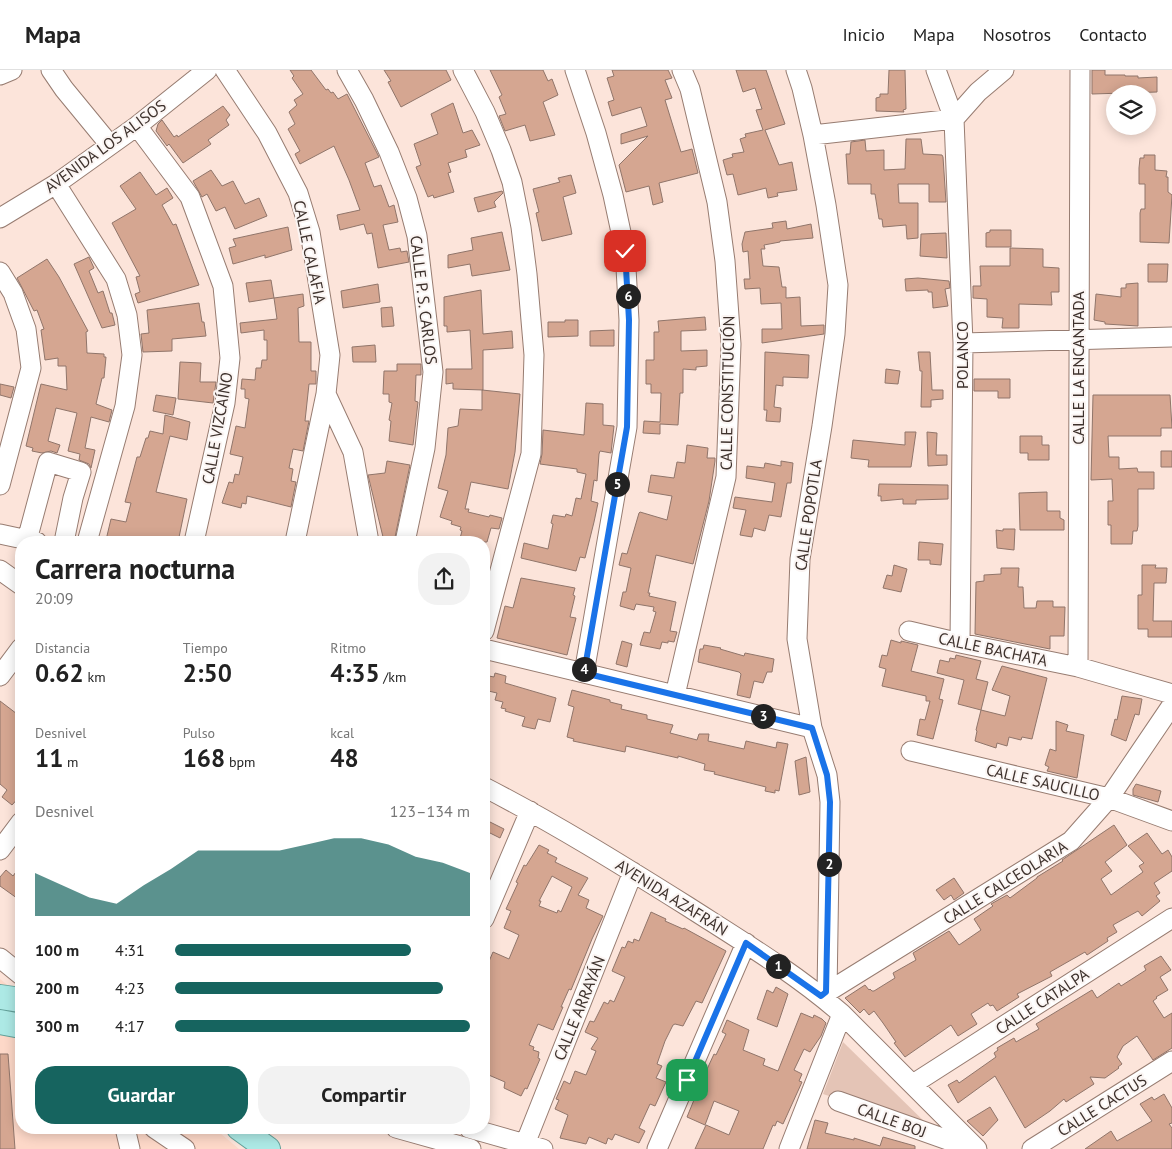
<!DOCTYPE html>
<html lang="es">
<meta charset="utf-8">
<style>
:root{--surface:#fff;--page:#f2f2f2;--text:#222;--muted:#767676;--line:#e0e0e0;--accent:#16645f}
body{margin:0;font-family:"PT Sans",sans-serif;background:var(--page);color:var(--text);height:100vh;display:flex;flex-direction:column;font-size:19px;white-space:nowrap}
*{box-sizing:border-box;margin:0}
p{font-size:16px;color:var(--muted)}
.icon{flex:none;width:28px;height:28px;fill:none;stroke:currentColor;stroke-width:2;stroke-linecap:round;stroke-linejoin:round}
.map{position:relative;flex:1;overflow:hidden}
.side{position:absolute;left:15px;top:466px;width:475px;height:598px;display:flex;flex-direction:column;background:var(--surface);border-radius:20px;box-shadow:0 2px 12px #0003}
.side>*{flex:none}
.fabs{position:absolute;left:1106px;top:15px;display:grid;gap:10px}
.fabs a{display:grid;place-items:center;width:50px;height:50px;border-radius:50%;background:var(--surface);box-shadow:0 2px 12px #0003;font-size:25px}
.pin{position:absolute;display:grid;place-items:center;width:42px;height:42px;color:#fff;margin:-21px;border-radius:10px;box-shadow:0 2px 8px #0006}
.km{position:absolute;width:25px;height:25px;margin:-12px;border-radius:50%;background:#222;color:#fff;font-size:14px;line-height:25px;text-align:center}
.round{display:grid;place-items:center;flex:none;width:52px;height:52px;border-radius:20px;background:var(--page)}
.headline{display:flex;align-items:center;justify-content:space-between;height:85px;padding:0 20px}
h1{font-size:28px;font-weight:700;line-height:38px}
.stats{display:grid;grid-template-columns:repeat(3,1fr);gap:8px;height:85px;padding:5px 20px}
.stats div{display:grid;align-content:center}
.stats b{font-size:25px;font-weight:700}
.stats small{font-size:14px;font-weight:400}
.stats p{font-size:14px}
.chart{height:140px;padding:10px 20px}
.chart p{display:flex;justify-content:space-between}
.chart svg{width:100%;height:90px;margin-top:5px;fill:var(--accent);opacity:.7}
.cta{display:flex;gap:10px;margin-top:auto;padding:10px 20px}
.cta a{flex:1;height:58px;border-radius:20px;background:var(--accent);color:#fff;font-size:20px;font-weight:700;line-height:58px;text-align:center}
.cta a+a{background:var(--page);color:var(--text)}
ul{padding:0 20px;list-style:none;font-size:16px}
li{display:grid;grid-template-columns:80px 60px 1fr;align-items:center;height:38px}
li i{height:12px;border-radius:6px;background:var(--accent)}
header{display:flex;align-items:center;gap:30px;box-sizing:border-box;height:70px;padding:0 25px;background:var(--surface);border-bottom:1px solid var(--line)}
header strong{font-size:24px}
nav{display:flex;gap:28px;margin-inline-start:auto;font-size:18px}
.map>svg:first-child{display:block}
</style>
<header>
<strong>Mapa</strong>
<nav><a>Inicio</a><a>Mapa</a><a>Nosotros</a><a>Contacto</a></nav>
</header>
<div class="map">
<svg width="1172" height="1079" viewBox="0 0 1172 1079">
<rect width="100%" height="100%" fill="#fce4da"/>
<path fill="#fdd8c8" d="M0,909L21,926V1058H214L239,1079H0Z"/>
<path fill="#e4c4b6" d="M843,972L934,1061L823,1024Z"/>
<path fill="#d5a691" stroke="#90756a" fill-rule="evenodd" d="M290,0H311L326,20L328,19L331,23L333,22L338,29L347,24L379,87L365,93L374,117L381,115L389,137L394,135L398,152L383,155L389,180L400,178L401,182L407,181L409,192L378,198L372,163L367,164L364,154L340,160L337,145L360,140L349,110L334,76L300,94L295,84L300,81L288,59L295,54L289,42L297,35L294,30L303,24L292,8L294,6Z
M384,0H446L451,10L401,37L388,12L391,11Z
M490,0H543L548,11L552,9L558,25L543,32L555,65L530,71L525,55L505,61L499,46L506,44L499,27L502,25Z
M612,0H668L672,8L665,10L672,28L665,30L681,82L692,79L698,103L659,113L663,132L653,135L649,116L626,122L619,95L648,66L621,74V64L647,56L641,37L612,46L608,32L614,30L607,8L614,6Z
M736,0H766L785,54L765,60L779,95L792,92L797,120L777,123L778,126L768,128L766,118L738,125L733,104L727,105L723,90L733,87L732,84L744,82L740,69L746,67L745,64L763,60L756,40L762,39L755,18L743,22Z
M889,0H905L906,39L903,40L904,42L876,41V28L880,27V24H888Z
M1092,0H1105V5H1125V6H1138V8L1157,7V22L1092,24Z
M453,33L463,63L472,60L480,75L465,80L467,87L448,93L451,102L448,103L454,122L434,128L433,125L428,127L416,97L421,95L414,74L438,64L431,44Z
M223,36L230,45L226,50L229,55L208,70L211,74L183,93L169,74L167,76L156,61L158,54L162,50L174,67L177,65L178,67Z
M906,69H921L923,84L942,85L943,87L946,132H929V114H898L899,133H918V168L907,169L906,155L883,157L882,149H879L875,124H871V114H848L846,84H850L851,72L865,70L866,81L884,80V100L903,99H905Z
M1144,85H1155V100L1167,101L1166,107H1168V122L1172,125L1169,173L1140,172V143L1141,139H1145V114H1139V98L1140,88H1144Z
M211,100L222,116L233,111L245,134L259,128L267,146L235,159L225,137L216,141L207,124L202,127L193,111Z
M140,102L156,125L167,118L173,128L162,135L173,155L176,154L199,215L138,233L135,224L140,222L136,207L140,206L112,153L136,139L120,116Z
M571,105L576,123L563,127L572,164L542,171L536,143L539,142L533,119L560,112L558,108Z
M502,121L503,123L494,132L496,137L478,142L474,128Z
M786,151L787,159L811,154L813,168L780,171V172L764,175L765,179H761L763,196L779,197L782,217H786V228L800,227L801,256L824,255V264L762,273V259H782L781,233L761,234L760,218L745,219L744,209H750L748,181L743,182L742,174L745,162L773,158L772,153Z
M288,157L292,180L265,188V185L233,194L229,178L236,176L233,169Z
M990,160H1011V177H986V163L990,162Z
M502,162L510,200L472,206L470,194L448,198V185L473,180L471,168Z
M946,163L947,188L920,186L921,164Z
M1010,178L1043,179V197L1059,198V222H1051L1052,235L1019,234V258H1002L1003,248L987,247V229L973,228V216H981L980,196H1010Z
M89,187L94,198L89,201L98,223L103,221L110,243H112L115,255L102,258L74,194Z
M47,189L59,207L88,261L86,262L87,283L104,284V287H106L104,308H102L96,334L112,340L109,352L91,347L85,378L95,380L91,398L89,394L79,390L80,384L68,381L77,343L56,338L48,371L60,375L57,383L51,381L42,383L32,381L33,378L26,376L41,314L67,320L66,296H58V288L45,290L41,260L44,259L37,240L34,241L17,208Z
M1148,194H1168L1167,212H1148Z
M918,208L949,211L950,218L945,219L948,236L933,238L932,222H928V220L906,221L905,209Z
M271,210L274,228L249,232L246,213Z
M1138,213V256L1105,254V252L1094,250L1096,224L1121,227V218H1126V214Z
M378,214L380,232L343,238L341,221Z
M481,220L483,264L512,261L513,278L483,280V320L453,319V313L446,314V299H472L470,260L447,262V256H444V227Z
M303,224L304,236L298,238L299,272H311V301H316V314H309L305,351H309L303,381L293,379L289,398L293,399L291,411L296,412L291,437L247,426L246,434L242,433L241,438L222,433L229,412L233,413L235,404L239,405L243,387L230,384L236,356L245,358L249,329L245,328V319H241L242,309L255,310L256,298H261L262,290H267V270H264V260L241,263L240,253L277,249L274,228Z
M199,233L202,252H204L206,266L172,269V281L143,282L141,264L149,263L147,240Z
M392,237L394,256L382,257L381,238Z
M705,247L706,260L681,261V281L707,280V296L696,297V300L683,299V323H680L678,355L660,354V364L643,363L644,351L660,352L661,323H651V314H646V290H654V262H659L658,251Z
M565,250H578V266L548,267V252H565Z
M614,260V276H590V261Z
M375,275L376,292H353L352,277Z
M765,282L809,285L808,308L783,307V316L776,315L774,337L781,338L780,352L766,351L767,340H764Z
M918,282H930L932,320H943V329L931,330V337H921L922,301H920Z
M180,292L201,293L200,312H216L213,333L178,329Z
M397,294H421V305H416L415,331L418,332L413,375L389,371L391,351L389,350L392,333L389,332V324H383L384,301H397Z
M886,299L900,301L898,314L885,313Z
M974,309H1010V328H998V321H974Z
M0,314L14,317L11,328L0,325Z
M482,320L520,324L515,382L508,419L471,412L465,439H469L468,442L489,447L490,445L502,448L499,459L491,458L487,472H459L462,461L460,460L461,457L451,454L452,451L440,447L448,421L438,418L446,385L448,358L458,356L460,339L482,340Z
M156,325L176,328L173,345L153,341Z
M1093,325H1170L1172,358H1161V366H1108L1109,387H1119V399L1137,398L1138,402H1154V419H1138V456L1137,461H1133L1132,474H1111V455H1108V431H1113L1112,409L1091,410Z
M586,333L603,334V355L614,356L611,383L600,381L599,384L597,411L594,410L591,431L598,433L594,452L585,488L580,487L576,501L521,488L524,473L548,479L553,454L551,453L553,445L565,447L566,444L572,446L576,428L581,429L586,404L577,402V399L540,394L542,384L543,360L584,365Z
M165,345L190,352L187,370L170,366L156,422L187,429L178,472H115L106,470L111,449L126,452L131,433L125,432L137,387H140L146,368H148L150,361L163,364Z
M905,362H916L911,397H868L869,390L851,388L853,370L905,375Z
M927,362L937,363L936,385H947V395L928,396Z
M1020,366H1042V375H1049V390H1028V383H1020Z
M687,375L708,378L707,388H715V391L709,431L693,494L656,485L648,523H650L649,526L676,532L670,561L677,562L674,572L668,571V573L662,572L660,579L640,575L644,562L650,563L656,542L653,541L654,537L636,534L634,540L620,536L623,522H626L631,498L619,495L622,483L627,484L639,443L640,442L667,450L672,426L648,422L651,405L674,408L677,392L685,393Z
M1161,381H1172V397H1161Z
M387,391L410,395L394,472H385V467H383L368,405L385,403Z
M781,391L793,393L791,413H787L781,447L769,445L765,461L754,458L752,467L740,465L746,440L733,438L735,427L772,432L775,413L746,408L747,396L764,398L765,393L781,396Z
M879,414L948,415V429L916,430V434H903V429L881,431V426H878Z
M1047,422V441H1060V448L1064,450V460H1020L1019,423Z
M1003,459H1015L1014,480L997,478L996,460L1003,461Z
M919,472L943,474L941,495L930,494V490H918Z
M894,495L907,499L901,522L883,518L887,505L892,506Z
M1142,495H1156L1155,498H1167L1166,513H1154L1153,551H1172V567H1148V559H1138V525H1142Z
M1001,498H1019L1018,517H1023L1024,538H1036L1037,531H1053V537H1065L1064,566H1050V579L975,564L976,512L984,511V505L1001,504Z
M521,508L575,518L573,525L575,526L570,547L576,548L567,585L497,568L505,536L513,538Z
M891,570L901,573V571L918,575L911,601L944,609L939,629L943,630L933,669L917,665L920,649L925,650L930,631H926V626L882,616L886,599L879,597L882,585L887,586Z
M622,571L632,574L627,597L616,594Z
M704,575L721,578L720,579L744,586L745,583L774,589L772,602H767L763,613L754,611L750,628L737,625L741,604L739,602L698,592L700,579H703Z
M956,585L981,591L976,609L988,612L981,640L1005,646L1010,626L992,620L1002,596L1047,608L1032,669L1022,667L1021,670L1009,667L1007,676L997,673L996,678L975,671L977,661L976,660L981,640L958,634L964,610L937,603L940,590L949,592L950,588L955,589Z
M495,603L506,606L505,613L556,628L550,652L538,649L535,659L530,658L522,656L525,647L505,641L506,639L501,638L503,632L495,630L497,623L484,620V605L494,607Z
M572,620L610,630V632L622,635L621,639L647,645V649L673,655L670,663L697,670L699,664H709L708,671L744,679L746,671L776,678L777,672L788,674L779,721L775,720V723L765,721L766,717L714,704L715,702L704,700L705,694L678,686V688L626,676L625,682L573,671L574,669L567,667L574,637L568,635Z
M1122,626L1142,629L1139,645L1135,644L1126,671L1111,665L1115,649L1117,650Z
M0,631L21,647V725L12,735L2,727L7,720L0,714Z
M1056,651L1068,655L1066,661L1084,665L1077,708L1047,701L1049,697L1045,695L1050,679L1056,681Z
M806,687L810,722L799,725L795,691Z
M1136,714L1161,721L1158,732L1133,725V719Z
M484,749L504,759L500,768L484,760Z
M1114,755L1127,775L1105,792L1112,801L1101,809L1111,825L1143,802L1139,796L1144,793L1128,776L1147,763L1162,784L1168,780L1172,787V801L1154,813L1160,823L1156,826L1160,831L1142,846L1138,841L1113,855L1117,862L1107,868L1108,871L1087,885L1085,882L1050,902L1052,906L1017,924L1019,927L997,941L993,935L990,936L988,933L971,944L977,954L958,966L951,955L905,987L894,973L896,972L883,953L874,941L869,945L864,939L860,943L845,928L865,915L869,920L870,919L872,921H874L895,908L893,903L916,890L913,883L949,861L959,875L981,860L974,849L993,836L991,834L1007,825L1010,828L1037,808V807L1063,791L1062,790Z
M539,775L549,780L547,783L557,788L555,792L588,808L578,825L589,830L586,838L603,846L592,869L571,920L569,919L561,937H563L553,960L538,954L529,975L534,977L533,980L539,982L538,988L540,989L527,1019L525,1018L521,1026L504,1018L505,1012L484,1003V903L493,882L509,889L519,865L504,858L511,841L506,839L518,813L516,812L524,795L526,796ZM552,806L572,817L561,842L558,840L557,843L539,836L541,831H539Z
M21,795V831L0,816V807L6,800L13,806Z
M954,808L964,823L954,830L951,825L944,830L936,820Z
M651,842L666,849L665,851L683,859L684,858L726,881L702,933L696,931L683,956L675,954L673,955L665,971L657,994L662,996L656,1008L666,1012L655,1036L650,1034L639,1058L645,1061L639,1073L615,1064L612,1070L608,1068L606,1074L589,1067L586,1074L560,1068L568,1045L555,1039L559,1030L556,1029L564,1011L570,1014L575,1001L586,1005L596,981L591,979L598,968L585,962L590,951L594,952L604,932L608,934L610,930L614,932L625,907L612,901L622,877L625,878L628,871L633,873L634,869L639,871Z
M1161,886L1171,900L1160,907L1168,920L1156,927L1157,928L1153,931L1164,948L1172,943V978L1153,990L1137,966L1123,976L1117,987L1122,994L1118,997L1119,998L1105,1008L1090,1007L1094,1014L1066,1032L1064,1029L1050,1041L1025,1058L995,1006L958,1033L948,1015L957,1010L959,1013L996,987L994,983L998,980L997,978L1014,968L1016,972L1039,959L1036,954L1092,920L1097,928L1119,913L1121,916L1146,900L1144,896Z
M776,917L788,924L777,957L757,949L767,920L773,923Z
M801,943L813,948L814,945L822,949L826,953L821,966L810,982L804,979L794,1000L802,1004L799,1011L802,1012L783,1054L777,1051L775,1056L773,1055L763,1079H695L706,1055L729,1065L739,1041L714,1031L705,1055L687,1047L703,1008L714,984L716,985L726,964L722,962L727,950L749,960L743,980L765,989L763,995L778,1001Z
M0,984H8L15,1079H0Z
M1164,1024L1172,1038V1053L1169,1054L1172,1058V1079H1085L1111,1061L1117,1071L1152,1051L1140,1034L1152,1027L1154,1030Z
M990,1037L998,1050L983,1066L967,1051Z
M815,1050L828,1053L825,1063L854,1070V1068L880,1076L883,1067L915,1076V1079H807Z"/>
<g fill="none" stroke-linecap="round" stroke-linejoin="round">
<g stroke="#977c71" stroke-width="21">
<path id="minor" d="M51,0L64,19L110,75
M225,0L267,63L298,123L310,162L330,285L326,324L295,472
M347,0L364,30L389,82L407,128L417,166L433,302L425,378L405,472
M463,0L485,42L501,80L512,112L521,157L527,204L534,285L531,384L484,561
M575,0L596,63L613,125L625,181L629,250L627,357L584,603
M796,0L802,18L813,65L826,135L838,215L835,264L822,356L800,489L797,569L812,658L827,705L830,732L827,923
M936,0L954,49L963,273L960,573
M0,5L12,0
M137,56L190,127L223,216L230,288L225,333L194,472
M813,65L954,49L978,22L1004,0
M56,114L116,209L127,245L132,285L125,336L87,472
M0,148L56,114L137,56L207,0
M0,202L13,223L26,259L31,298L0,415
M963,273L1172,267
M326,324L353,382L369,472
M0,464L37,472
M27,470L48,392L81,402L73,428L64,472
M0,500L21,515
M909,561L960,573L1078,597L1172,624
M484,579L812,658
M1078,597L1080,0
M0,606L21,578
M675,625L726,407L731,274L725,191L717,132L690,19L682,0
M911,681L1109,728L1172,751
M484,717C554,753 620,794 687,836C740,870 795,903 842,944L977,1079
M0,780L21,752
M484,849L530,741
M0,888L21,905
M821,926L1071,771L1109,728L1172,635
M913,1014L1172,848
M838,1031L973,1079
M125,1058L130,1079
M154,1058L185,1079
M396,1058L471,1079
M469,1058L543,1079
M525,1074L633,802
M657,1079L746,873
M789,1079L842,944
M1032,1079L1172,991"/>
</g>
<g stroke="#63a099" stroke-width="26">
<path id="major" d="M0,927L21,930
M0,952L21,956
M239,1058L268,1079"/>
</g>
<use href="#minor" stroke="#fff" stroke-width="19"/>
<use href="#major" stroke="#ade9e5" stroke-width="24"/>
</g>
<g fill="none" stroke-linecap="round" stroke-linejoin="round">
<g stroke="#fff" stroke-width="10">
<path id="route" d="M625,181L629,250L627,357L584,603L812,658L827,705L830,732L826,922L821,926L746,873L687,1010"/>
</g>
<use href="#route" stroke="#1a73e8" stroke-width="6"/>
</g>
<g text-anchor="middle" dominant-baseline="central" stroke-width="4" stroke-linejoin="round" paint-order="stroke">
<g font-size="16" fill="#3e322d" stroke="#fbf5f3">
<text transform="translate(105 76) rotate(-36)">AVENIDA LOS ALISOS</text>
<text transform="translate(310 182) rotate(78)">CALLE CALAFIA</text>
<text transform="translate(424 230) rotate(83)">CALLE P. S. CARLOS</text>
<text transform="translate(962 285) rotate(-90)">POLANCO</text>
<text transform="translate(1078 298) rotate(-90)">CALLE LA ENCANTADA</text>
<text transform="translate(727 323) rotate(-89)">CALLE CONSTITUCIÓN</text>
<text transform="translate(217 358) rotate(-80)">CALLE VIZCAÍNO</text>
<text transform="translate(808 445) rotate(-82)">CALLE POPOTLA</text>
<text transform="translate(993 579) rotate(12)">CALLE BACHATA</text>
<text transform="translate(1043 712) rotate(13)">CALLE SAUCILLO</text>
<text transform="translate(1005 812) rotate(-32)">CALLE CALCEOLARIA</text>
<text transform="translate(672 827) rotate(32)">AVENIDA AZAFRÁN</text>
<text transform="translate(1042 931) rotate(-33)">CALLE CATALPA</text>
<text transform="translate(579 938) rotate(-68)">CALLE ARRAYÁN</text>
<text transform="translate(1102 1035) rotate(-32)">CALLE CACTUS</text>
<text transform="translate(892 1050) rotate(20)">CALLE BOJ</text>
</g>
</g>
</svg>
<div class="fabs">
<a><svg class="icon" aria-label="layers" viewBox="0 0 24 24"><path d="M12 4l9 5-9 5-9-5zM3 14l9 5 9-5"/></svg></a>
</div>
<div class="pin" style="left:687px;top:1010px;background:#1e9e55"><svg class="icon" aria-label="arrive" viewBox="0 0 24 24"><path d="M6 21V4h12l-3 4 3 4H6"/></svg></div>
<div class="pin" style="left:625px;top:181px;background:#d93025"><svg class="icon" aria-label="check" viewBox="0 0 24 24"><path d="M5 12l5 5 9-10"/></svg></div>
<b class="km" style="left:778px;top:896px">1</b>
<b class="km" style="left:829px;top:794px">2</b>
<b class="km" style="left:763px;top:646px">3</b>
<b class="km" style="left:584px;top:599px">4</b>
<b class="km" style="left:617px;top:414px">5</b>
<b class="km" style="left:628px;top:226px">6</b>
<section class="side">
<div class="headline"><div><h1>Carrera nocturna</h1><p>20:09</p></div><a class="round"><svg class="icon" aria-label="share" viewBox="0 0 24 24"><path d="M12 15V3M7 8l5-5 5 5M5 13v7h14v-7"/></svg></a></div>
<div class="stats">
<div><p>Distancia</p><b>0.62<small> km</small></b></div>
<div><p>Tiempo</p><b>2:50</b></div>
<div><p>Ritmo</p><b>4:35<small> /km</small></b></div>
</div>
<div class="stats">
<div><p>Desnivel</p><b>11<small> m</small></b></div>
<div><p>Pulso</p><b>168<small> bpm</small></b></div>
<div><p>kcal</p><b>48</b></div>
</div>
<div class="chart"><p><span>Desnivel</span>123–134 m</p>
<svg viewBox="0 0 160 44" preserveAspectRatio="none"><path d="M0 44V23L10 29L20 35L30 38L40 29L50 21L60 12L70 12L80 12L90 12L100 9L110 6L120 6L130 9L140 15L150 18L160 23V44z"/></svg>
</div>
<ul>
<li><b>100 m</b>4:31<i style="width:80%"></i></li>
<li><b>200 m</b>4:23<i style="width:91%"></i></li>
<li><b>300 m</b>4:17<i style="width:100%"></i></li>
</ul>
<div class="cta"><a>Guardar</a><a>Compartir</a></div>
</section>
</div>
